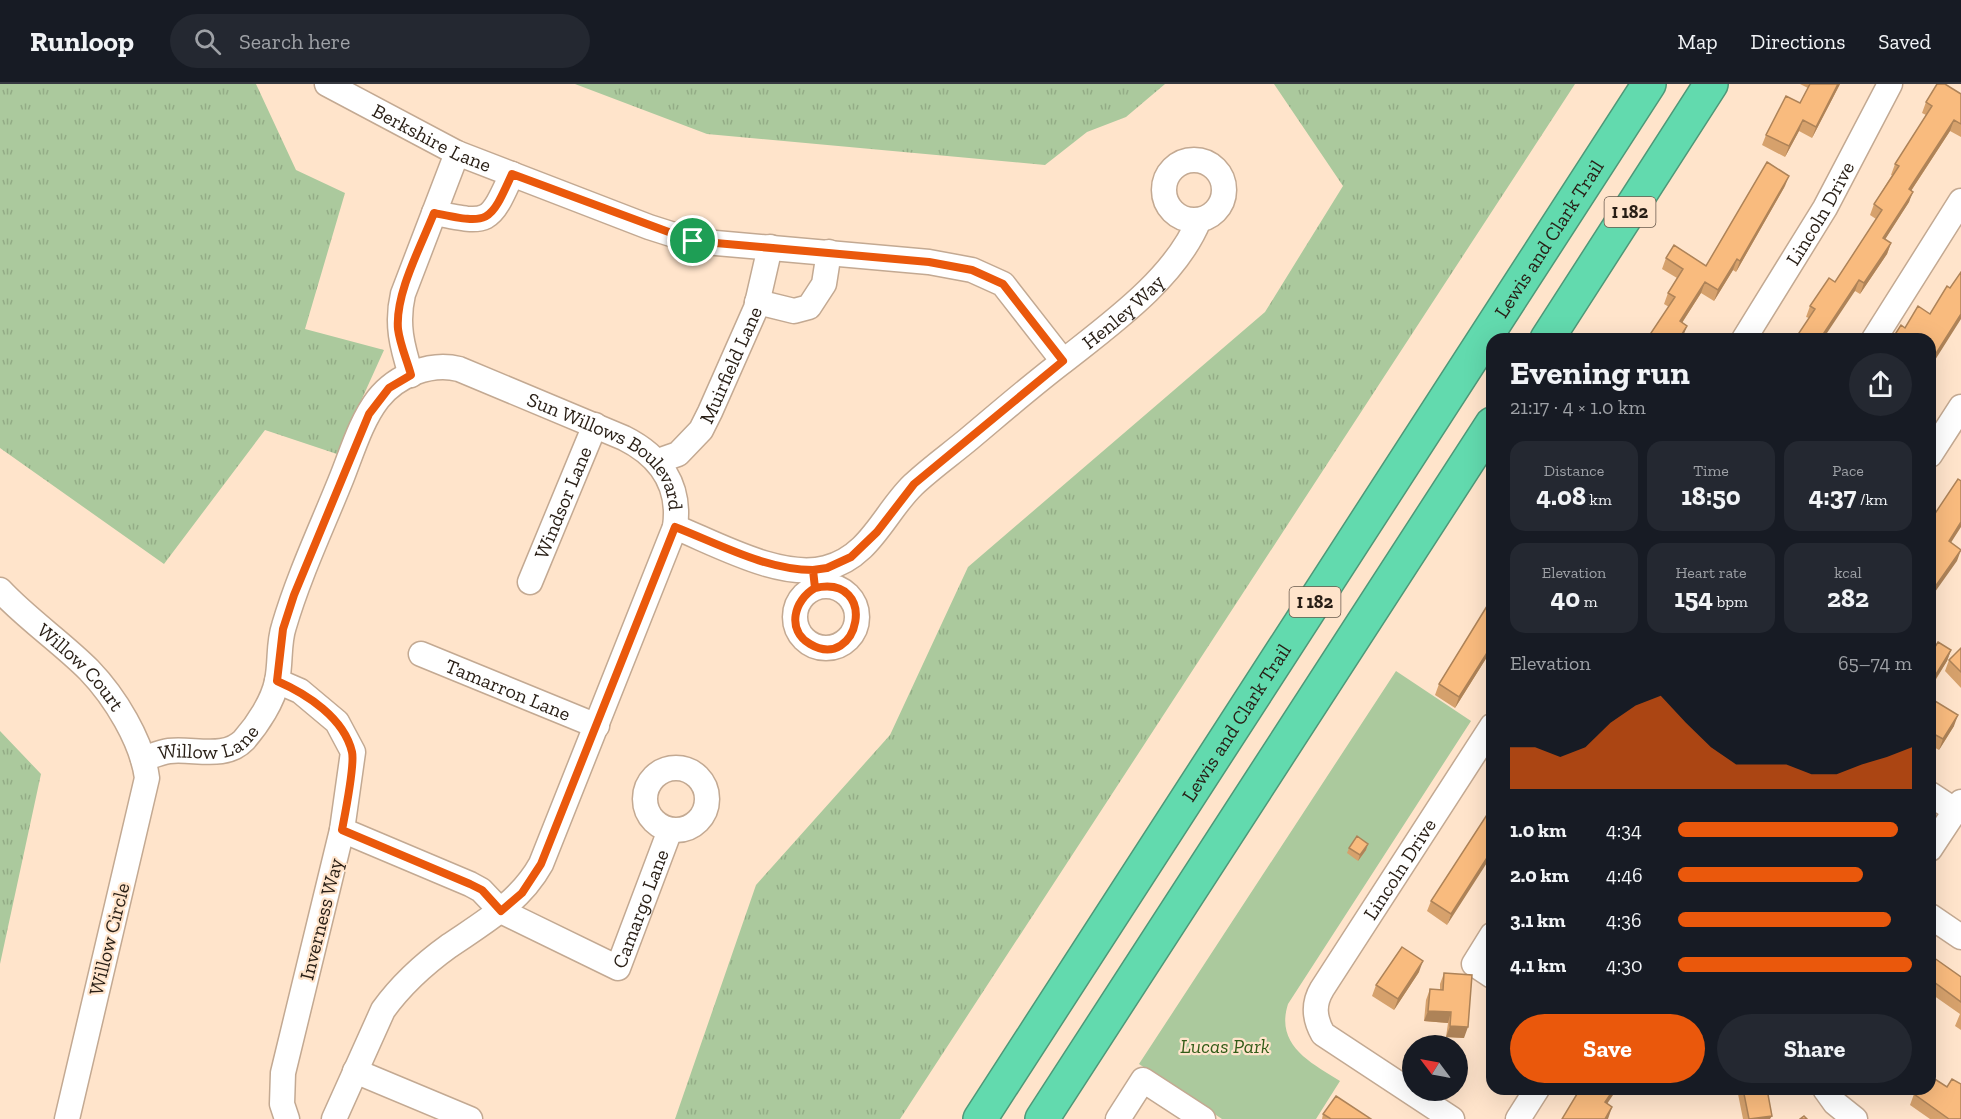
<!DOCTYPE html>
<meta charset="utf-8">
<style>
:root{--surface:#171b24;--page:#242831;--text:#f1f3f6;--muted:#9ea1a6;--line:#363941;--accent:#ea580c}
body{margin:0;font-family:"Zilla Slab",serif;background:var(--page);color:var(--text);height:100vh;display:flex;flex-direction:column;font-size:22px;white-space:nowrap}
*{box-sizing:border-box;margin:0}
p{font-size:20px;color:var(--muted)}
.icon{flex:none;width:33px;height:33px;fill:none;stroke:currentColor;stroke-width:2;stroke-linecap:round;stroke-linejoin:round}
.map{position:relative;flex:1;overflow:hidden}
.side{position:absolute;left:1486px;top:249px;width:450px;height:762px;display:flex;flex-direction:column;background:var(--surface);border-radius:18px;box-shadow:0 6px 24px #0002}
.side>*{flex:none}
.needle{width:39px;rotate:302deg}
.controls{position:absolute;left:1402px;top:951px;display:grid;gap:12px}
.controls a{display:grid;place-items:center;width:66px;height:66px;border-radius:50%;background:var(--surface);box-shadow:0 6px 24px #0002;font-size:30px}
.pin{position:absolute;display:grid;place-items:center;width:51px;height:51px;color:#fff;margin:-26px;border:3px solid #fff;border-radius:50%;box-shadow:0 2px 6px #0007}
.round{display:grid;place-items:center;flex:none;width:63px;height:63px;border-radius:32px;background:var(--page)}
.summary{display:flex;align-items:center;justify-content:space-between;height:102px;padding:0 24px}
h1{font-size:33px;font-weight:800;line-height:45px}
.metrics{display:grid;grid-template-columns:repeat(3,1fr);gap:9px;height:102px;padding:6px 24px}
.metrics div{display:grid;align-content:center;border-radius:15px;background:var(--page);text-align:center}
.metrics b{font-size:26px;font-weight:800}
.metrics small{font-size:16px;font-weight:400}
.metrics p{font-size:16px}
.chart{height:168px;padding:12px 24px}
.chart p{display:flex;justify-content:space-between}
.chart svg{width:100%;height:108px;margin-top:6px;fill:var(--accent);opacity:.7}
.cta{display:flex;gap:12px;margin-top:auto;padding:12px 24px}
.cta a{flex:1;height:69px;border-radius:36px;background:var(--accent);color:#fff;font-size:24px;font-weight:800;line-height:69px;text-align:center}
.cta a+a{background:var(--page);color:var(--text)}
ul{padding:0 24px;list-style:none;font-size:20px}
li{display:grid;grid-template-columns:96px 72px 1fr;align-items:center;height:45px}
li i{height:15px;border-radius:8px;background:var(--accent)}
header{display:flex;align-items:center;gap:36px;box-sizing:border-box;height:84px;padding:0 30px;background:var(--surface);border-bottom:2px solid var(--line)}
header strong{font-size:28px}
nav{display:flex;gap:33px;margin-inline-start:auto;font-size:21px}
.search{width:420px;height:54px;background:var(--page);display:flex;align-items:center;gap:15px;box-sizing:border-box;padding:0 21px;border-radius:33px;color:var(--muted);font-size:22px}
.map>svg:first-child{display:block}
</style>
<header>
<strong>Runloop</strong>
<div class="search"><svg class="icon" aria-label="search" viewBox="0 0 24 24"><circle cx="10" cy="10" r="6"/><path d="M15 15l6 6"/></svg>Search here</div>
<nav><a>Map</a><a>Directions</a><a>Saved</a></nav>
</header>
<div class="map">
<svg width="1961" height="1035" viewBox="0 0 1961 1035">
<defs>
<pattern id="grass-tufts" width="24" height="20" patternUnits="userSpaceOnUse" patternTransform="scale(1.5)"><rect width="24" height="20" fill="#abc99d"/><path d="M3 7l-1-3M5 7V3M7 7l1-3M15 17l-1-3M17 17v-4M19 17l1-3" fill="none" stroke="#93ac86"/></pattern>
</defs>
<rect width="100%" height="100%" fill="#ffe4cb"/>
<path fill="url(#grass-tufts)" d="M0,0H256L296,86L345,109L305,245L384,266L337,370L265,346L164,480L0,364Z
M575,0H1165L1126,33L1087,48L1045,81L707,50Z
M1274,0H1575L900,1035H675L756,801L890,651L968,483L1265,228L1343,102Z
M0,647L41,690L0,880Z"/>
<path fill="#abc99d" d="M1396,587L1471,637L1288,920C1275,961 1310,978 1340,997L1316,1035H1222L1139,980Z"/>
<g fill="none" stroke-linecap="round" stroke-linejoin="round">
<g stroke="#c3a992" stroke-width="27">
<g id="minor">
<path id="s1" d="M327,0L457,69L649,143L693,157L929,178L972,186L1003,200L1063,277"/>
<circle cx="1194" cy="106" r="30"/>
<path d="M434,129C489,140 489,141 512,90"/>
<path d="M757,218L794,227L809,223L824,200L829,168"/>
<path id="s2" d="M1744,255L1825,124L1890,0"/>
<path d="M1874,255L1961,117"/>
<path d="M411,291C402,262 396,240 403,210L457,69"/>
<path d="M1930,371L1961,323"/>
<path id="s3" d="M658,377L678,370L701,346L710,328L756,224L770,163"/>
<path id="s4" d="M675,443C717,460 781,496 826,484C870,473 884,429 913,401C931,384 951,370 970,354C1001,328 1032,301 1065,276C1112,239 1176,193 1199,136"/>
<path id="s5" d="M530,498L595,341"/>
<circle cx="826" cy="533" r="31"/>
<path id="s6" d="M0,506C27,535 61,558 89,586C115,613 142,657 147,694L67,1035"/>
<path id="s7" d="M421,570L597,642"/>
<path d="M277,597L300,607L337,638L353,668L342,746L283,989L282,1020L287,1035"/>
<path id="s8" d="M143,675C152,672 161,668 169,667C194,664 225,676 244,656C258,640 273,617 277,597C281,578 278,560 284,542C299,491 322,443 342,393C352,368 361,337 378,315C397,291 431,278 459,285L624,354C660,372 681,401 675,443L541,780C520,818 484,838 449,862C424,880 401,901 383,926L334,1035"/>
<circle cx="676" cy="715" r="31"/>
<path d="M1930,710L1956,727"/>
<path id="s9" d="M342,746L470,800L481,806L501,827L618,884L670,746"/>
<path d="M1930,765L1961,718"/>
<path d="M1930,832L1961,853"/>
<path d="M1492,851L1474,880L1492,892"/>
<path d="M355,987L470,1035"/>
<path d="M1825,1005L1835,1019L1855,1035"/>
<path d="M1118,1035L1143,996L1203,1035"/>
<path id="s10" d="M1452,1035L1323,950C1314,934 1313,920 1322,905L1492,642"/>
<path d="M1518,1035L1537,1005"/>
</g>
</g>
<g stroke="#4e9878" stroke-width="36">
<g id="highway">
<path d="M1547,255L1711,0"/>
<path id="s11" d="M980,1035L1649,0"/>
<path d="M1042,1035L1492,340"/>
</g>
</g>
<use href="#minor" stroke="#fff" stroke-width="24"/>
<use href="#highway" stroke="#62daae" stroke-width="33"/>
</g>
<path fill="#d6a16c" d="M1800,0H1840L1812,54L1799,47L1785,73L1762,61L1766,51L1800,19L1808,4Z
M1961,10V53L1950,47L1911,107L1909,118L1885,155L1891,159L1887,170L1860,210L1855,207L1809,234L1806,233L1810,222L1835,198L1876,135L1870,131L1874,120L1892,91H1891L1895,80L1926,31L1922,29L1926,18Z
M1785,102L1736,188L1733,186L1714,217L1701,209L1682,239L1683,253L1682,255H1647L1669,223L1664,220L1668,209L1677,194L1662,185L1666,174L1706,182Z
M1961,564V604L1945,587L1949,576Z
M1492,565L1455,624L1435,611L1439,600Z
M1951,566L1947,577L1932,602L1931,614L1954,642L1939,666L1930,661V571Z
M1492,723L1447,841L1427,827L1431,817Z
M1349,764L1366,766L1358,777L1347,769Z
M1930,871L1961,893V946L1955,942L1960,930L1930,909Z
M1419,888L1394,926L1372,912L1376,901Z
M1444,889L1464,954L1446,953L1448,939L1424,937L1426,916L1430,905L1440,906V900Z
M1737,1005H1767L1770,1035H1743Z
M1914,1010L1961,1035H1930L1910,1021Z
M1323,1030L1371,1035H1322Z"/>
<path fill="#ae8358" d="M1838,0H1840L1812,54L1816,43Z
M1803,36L1799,47L1785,73L1789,62Z
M1954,36L1950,47L1905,116L1909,105Z
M1789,92L1785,102L1736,188L1740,177Z
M1913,108L1909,118L1879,165L1883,154Z
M1891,159L1887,170L1860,210L1864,199Z
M1737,175L1733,186L1714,217L1718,206Z
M1859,196L1855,207L1823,255H1820Z
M1705,198L1701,209L1676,248L1680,237Z
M1961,230V235L1930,284V279Z
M1687,242L1682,255H1679Z
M1961,438V443L1945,468L1949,457Z
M1961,466L1957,477L1930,515V510Z
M1492,561V565L1455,624L1459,613Z
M1951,566L1947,577L1930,604V600Z
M1958,631L1954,642L1939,666L1943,655Z
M1368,760L1366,766L1358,777L1360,771Z
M1492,766V771L1447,841L1451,830Z
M1423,877L1419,888L1394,926L1398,915Z
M1428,927L1451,928L1448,939L1424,937Z
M1450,942L1468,943L1464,954L1446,953Z
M1614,1005H1617L1601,1029L1605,1018Z
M1612,1023L1608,1035H1605Z
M1772,1032L1770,1035H1753Z"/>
<path fill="#f9bb7e" stroke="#ae8358" stroke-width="1.5" d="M1810,0H1838L1816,43L1803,36L1789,62L1766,51L1786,12L1800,19Z
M1937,0H1945L1961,10V40L1954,36L1909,105L1913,108L1883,154L1891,159L1864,199L1859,196L1820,255H1795L1815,225L1810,222L1829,194L1835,198L1882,126L1874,120L1899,82L1895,80L1932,22L1926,18Z
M1767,78L1789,92L1740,177L1737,175L1718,206L1705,198L1680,237L1687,242L1679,255H1647L1675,213L1668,209L1683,185L1666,174L1674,161L1706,182Z
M1961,188V230L1930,279V255H1892L1901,241L1905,244L1918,222L1930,230L1947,202L1950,204Z
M1958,395L1961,397V438L1949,457L1961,466L1930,510V437Z
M1492,514V561L1459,613L1439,600Z
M1938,558L1951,566L1930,600V571Z
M1961,564V588L1949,576Z
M1930,601L1935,603L1930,610Z
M1930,614L1958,631L1943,655L1930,648Z
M1492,723V766L1451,830L1431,817Z
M1357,752L1368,760L1360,771L1349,764Z
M1402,863L1423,877L1398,915L1376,901Z
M1930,871L1961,893V918L1930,895Z
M1444,889L1472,891L1468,943L1450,942L1451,928L1428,927L1430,905L1443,906Z
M1930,992L1947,1003L1952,995L1961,1000V1035H1949L1914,1010L1917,1005H1930Z
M1580,1005H1614L1605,1018L1612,1023L1605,1035H1562Z
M1743,1005H1767L1772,1032L1749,1035Z
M1336,1012L1371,1035H1331L1323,1030Z
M1804,1032L1807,1035H1800Z"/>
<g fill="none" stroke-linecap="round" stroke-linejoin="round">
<g stroke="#fff" stroke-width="12">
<path id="route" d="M693,157L512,90C489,141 489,140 434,129C421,162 395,210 398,245C400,261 407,276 411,291L389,304L369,330L294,511L283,545L277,597C307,610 344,634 352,668C355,681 345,730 342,746L470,800L482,806L501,827L522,809L541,780L675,443C719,460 766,486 813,486L815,504C880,490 859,589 810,560C786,546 794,516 815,504L813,486L827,484L851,473L877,448L914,400L1063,277L1003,200L972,186L929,178L693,157"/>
</g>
<use href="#route" stroke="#ea580c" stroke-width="8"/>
</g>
<g text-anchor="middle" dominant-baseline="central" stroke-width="4.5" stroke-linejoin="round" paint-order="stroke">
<g fill="#ffe4cb" stroke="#68594c" stroke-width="1.5">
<rect x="1604.5" y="113" width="51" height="30" rx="4.5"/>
<rect x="1289.5" y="503" width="51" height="30" rx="4.5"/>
</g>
<g font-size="18" font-weight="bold" fill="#281e15">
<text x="1630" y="128">I 182</text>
<text x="1315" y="518">I 182</text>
</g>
<g font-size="20" fill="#281e15" stroke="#ffe4cb">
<text stroke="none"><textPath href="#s1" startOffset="118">Berkshire Lane</textPath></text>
<text stroke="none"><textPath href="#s2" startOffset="147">Lincoln Drive</textPath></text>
<text stroke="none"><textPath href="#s11" startOffset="1048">Lewis and Clark Trail</textPath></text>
<text stroke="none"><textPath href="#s4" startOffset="554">Henley Way</textPath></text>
<text stroke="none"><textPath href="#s3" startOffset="126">Muirfield Lane</textPath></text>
<text stroke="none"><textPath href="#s8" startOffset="740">Sun Willows Boulevard</textPath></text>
<text stroke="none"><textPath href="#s5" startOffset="86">Windsor Lane</textPath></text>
<text stroke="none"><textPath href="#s6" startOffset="112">Willow Court</textPath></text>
<text stroke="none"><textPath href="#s7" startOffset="94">Tamarron Lane</textPath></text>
<text stroke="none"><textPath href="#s11" startOffset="472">Lewis and Clark Trail</textPath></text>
<text stroke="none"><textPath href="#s8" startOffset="69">Willow Lane</textPath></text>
<text stroke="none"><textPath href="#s10" startOffset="345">Lincoln Drive</textPath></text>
<text stroke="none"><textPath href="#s9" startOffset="374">Camargo Lane</textPath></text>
<text transform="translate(321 835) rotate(-76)">Inverness Way</text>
<text transform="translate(109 855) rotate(-76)">Willow Circle</text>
</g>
<g font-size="20" font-style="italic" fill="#325c18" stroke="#ffe4cb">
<text x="1225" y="962">Lucas Park</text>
</g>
</g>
</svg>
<div class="controls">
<a><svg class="needle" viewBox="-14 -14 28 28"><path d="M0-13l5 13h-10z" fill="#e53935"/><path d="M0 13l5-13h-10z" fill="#9ea1a6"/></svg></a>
</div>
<div class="pin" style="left:693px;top:157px;background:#1e9e55"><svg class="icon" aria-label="arrive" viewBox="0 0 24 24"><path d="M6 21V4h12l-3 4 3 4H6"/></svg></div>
<section class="side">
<div class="summary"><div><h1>Evening run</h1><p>21:17 · 4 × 1.0 km</p></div><a class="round"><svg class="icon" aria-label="share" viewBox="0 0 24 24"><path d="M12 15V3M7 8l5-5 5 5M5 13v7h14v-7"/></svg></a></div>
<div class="metrics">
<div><p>Distance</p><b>4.08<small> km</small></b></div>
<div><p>Time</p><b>18:50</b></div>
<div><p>Pace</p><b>4:37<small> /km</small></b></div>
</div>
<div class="metrics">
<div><p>Elevation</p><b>40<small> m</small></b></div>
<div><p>Heart rate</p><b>154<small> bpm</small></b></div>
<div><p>kcal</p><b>282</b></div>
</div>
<div class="chart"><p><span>Elevation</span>65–74 m</p>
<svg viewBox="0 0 160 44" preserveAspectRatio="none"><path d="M0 44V27L10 27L20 31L30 27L40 17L50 10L60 6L70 17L80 27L90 34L100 34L110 34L120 38L130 38L140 34L150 31L160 27V44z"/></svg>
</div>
<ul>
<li><b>1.0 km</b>4:34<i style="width:94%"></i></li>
<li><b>2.0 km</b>4:46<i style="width:79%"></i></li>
<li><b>3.1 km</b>4:36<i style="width:91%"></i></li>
<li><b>4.1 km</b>4:30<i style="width:100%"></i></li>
</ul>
<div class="cta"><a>Save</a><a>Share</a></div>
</section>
</div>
